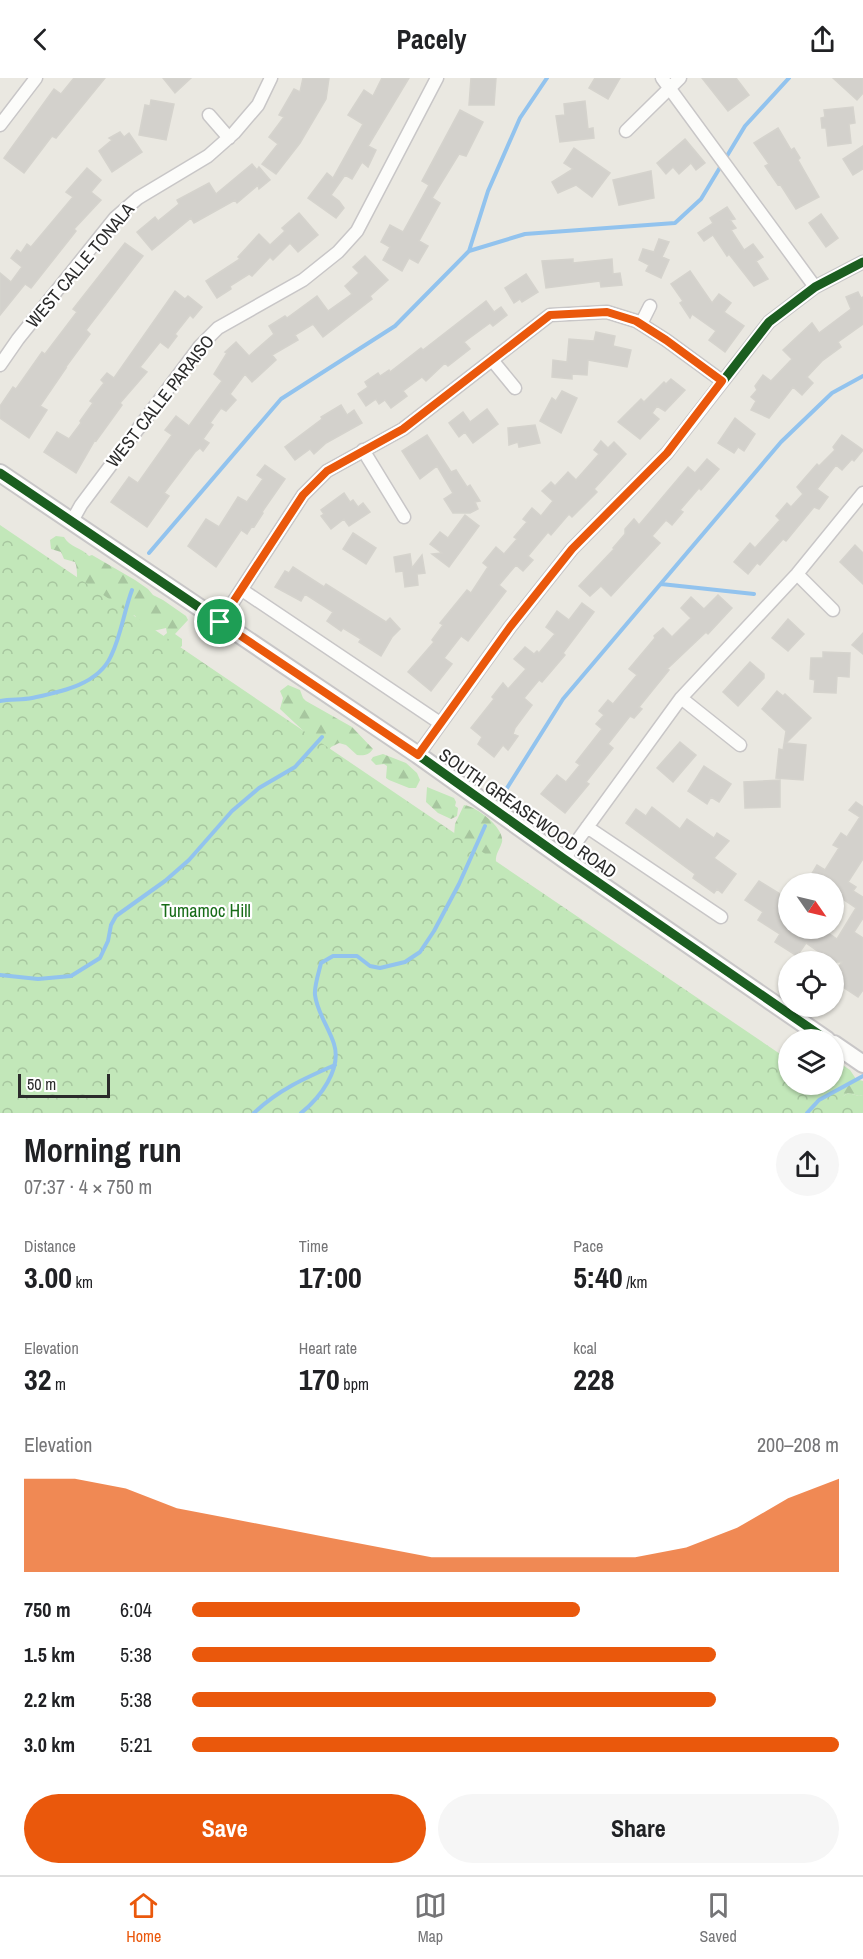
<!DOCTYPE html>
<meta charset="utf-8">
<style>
:root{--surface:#fff;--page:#f6f6f6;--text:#202124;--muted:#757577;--line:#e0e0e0;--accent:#ea580c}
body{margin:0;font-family:"Archivo Narrow",sans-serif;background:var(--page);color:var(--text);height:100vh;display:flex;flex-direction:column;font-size:22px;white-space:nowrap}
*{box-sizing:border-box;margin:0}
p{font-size:20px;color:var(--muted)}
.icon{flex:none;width:33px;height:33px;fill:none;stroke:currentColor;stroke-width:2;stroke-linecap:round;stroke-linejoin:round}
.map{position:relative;height:1035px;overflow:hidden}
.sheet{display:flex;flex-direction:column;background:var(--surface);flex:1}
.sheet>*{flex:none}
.needle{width:39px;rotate:124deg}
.buttons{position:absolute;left:778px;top:795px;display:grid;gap:12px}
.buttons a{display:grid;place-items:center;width:66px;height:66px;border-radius:50%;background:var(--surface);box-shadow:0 2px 4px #0004;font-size:30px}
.scale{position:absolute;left:18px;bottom:15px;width:92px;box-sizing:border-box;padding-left:6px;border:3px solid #2b2b2b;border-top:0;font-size:16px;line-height:21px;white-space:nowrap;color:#2b2b2b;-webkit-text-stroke:4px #fff;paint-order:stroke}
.pin{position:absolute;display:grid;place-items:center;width:51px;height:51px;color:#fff;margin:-26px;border:3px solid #fff;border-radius:50%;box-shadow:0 2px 6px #0007}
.round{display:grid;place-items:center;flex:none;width:63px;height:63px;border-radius:32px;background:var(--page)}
.overview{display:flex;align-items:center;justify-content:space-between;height:102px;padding:0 24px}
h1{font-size:33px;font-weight:700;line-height:45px}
.stats{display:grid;grid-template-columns:repeat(3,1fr);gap:9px;height:102px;padding:6px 24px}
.stats div{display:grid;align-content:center}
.stats b{font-size:30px;font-weight:700}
.stats small{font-size:16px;font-weight:400}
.stats p{font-size:16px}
.chart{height:168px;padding:12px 24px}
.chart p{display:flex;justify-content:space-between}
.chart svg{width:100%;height:108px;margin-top:6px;fill:var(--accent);opacity:.7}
.cta{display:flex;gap:12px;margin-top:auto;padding:12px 24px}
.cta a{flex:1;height:69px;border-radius:36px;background:var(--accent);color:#fff;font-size:24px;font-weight:700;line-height:69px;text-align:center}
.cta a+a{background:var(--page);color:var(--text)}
ul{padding:0 24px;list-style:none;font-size:20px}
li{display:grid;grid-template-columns:96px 72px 1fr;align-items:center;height:45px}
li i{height:15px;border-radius:8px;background:var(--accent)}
header{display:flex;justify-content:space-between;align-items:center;height:78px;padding:0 24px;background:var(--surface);font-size:27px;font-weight:700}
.tabs{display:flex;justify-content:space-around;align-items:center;height:84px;border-top:2px solid var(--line);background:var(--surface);font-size:16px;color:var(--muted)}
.tabs a{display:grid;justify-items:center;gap:3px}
.tabs .current{color:var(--accent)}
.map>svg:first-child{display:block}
</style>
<header><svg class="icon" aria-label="back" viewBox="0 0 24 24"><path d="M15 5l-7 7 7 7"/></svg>Pacely<svg class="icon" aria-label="share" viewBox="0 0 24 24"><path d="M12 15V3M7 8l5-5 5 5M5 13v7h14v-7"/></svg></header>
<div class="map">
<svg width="863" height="1035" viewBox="0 0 863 1035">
<defs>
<pattern id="grass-tufts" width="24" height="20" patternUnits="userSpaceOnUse" patternTransform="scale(1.5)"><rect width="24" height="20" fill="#c2e7b9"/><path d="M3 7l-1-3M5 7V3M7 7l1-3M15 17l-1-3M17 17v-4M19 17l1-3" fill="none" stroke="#a7c69f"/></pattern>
<pattern id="forest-firs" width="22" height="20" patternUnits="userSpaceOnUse" patternTransform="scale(1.5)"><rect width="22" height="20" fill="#c2e7b9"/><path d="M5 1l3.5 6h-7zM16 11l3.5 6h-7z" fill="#a7c69f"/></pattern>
<pattern id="park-crowns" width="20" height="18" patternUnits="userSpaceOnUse" patternTransform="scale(1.5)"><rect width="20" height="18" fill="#c2e7b9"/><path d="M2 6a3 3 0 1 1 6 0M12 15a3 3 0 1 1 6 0" fill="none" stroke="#a7c69f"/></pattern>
</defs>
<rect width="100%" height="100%" fill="#eae8e1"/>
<path fill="url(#grass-tufts)" d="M848,1015L859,1018L863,1017V1035H837L842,1019Z"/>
<path fill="url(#forest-firs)" d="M56,458L64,459C69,469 82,470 89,478L92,477L135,502L148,511L153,517L163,522L186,538L188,542L175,556L182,561V568L174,574L167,573L161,560L167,555L166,550L153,553L148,551L134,556C129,547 132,546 136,539L134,537L127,546L118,545C114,561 106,605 81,599L80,595L88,593V586L78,582L73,577V573L77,571L80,575L86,568L89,569L90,575L97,571L101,573L106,557L101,549L100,540L94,541C89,535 82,540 77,535L85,526L94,528L97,533L102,532L107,540H111L115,534C112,519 95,526 91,514C69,513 81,499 75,484L64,481L61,474L51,471L50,462Z
M288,607L300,612L303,620L306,623L352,649L373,671C369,677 364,678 357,677L346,667L339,665L331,669L327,675L280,631L283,620L280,613Z
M383,676L406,685L417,695L420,702L416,710H409L389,702L386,700L387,688L384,686L376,687L371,682L373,679Z
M427,709L454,720L456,724L455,728L458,730L457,738L451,741L438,735L426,724Z
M464,727C478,729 505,751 502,764C499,774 495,775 496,787L454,757L455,746Z
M834,981L850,992L856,1001L863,1003V1017L859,1018L848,1015L842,1019L788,1035L818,1007L834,1006Z"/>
<path fill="url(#park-crowns)" d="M0,447L789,982V1006L826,1007L863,1032V1035H0Z"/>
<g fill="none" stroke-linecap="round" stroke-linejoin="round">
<path stroke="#92c3ee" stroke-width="4" d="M469,173L525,156L675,145L701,121L745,48L789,0
M149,475L281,321L395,248L469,173L488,113L520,40L547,0
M661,506L754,516
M0,623C11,621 22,622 32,620C60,614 98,607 111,578C121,558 124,533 132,512
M502,718L563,621L781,364L832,315L863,298
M0,897L38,901L71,898L100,880L108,863L111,847L116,838L165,803L189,782L232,733L259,710L295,689L322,659
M254,1035C278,1012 305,1000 335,987
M301,1035C320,1020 342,991 334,966C329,950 317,934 315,917C314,908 319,894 321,885L333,878H357L370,888L380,890L405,884L420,874L434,853L459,806L485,748
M807,1035L819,1022L863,998"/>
</g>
<path fill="#d3d1cc" stroke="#d5d3cd" stroke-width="1.5" d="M74,0H105L56,60L52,58L24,95L4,80L54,11L61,16Z
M163,0H191L175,15Z
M303,0H329L326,21L300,65L276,96L262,86L278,66L269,59L284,39L279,37L294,11L300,14Z
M382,0H409L368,68L376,72L368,89L362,84L352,101L345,97L331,117L339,123L344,130L336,140L308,120L327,95L333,100L363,46L348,37L364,12L373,18Z
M471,0H496L494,27H469Z
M595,0H620L608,21L589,10Z
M702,0H736L749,17L728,33Z
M833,0H863V15L857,22Z
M151,22L174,26L166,62L139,57L145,27L150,28Z
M585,23L588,51L593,50L594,60L560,64L556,38L565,37L564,26Z
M853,29L855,45L849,46L851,65L828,68L826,50H822L821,40L825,39L824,32Z
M460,32L483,44L466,78L459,76L432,120L440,125L419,163L428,168L418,185L409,180L402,193L383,182L390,169L381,164L390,147L403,154L429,107L422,103Z
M778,50L791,72L794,70L800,80L798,82L819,119L796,131L780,106L778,107L765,88L769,86L754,65Z
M120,54L124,59L129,55L142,74L112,94L99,73L112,62L109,60Z
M685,61L705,85L696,92L691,85L679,96L673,89L666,96L657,85Z
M863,68V91L853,97L843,81Z
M574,70L610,95L592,119L576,107L558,115L552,104L573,91L564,85Z
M252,86L257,92L259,89L270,102L259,111L258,107L237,125L235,122L194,145L191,140L152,172L137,154L155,139L158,143L179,126L177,122L209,105L216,116Z
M87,90L101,102L91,114L101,122L74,151L76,153L31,210L25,206L0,237V195L11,204L22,189L11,180L17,172L21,175L27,166L31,169L73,119L66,114Z
M651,93L654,120L619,127L613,102Z
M727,129L735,141L730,142L736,150L731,152L744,172L753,166L763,179L756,183L768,201L754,208L729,176L727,178L713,157L704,163L698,155L713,145L710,140Z
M299,135L318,157L298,174L290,165L273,182L270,179L252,198L249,196L230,208L231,211L217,220L206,203L240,181L238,179L259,156L270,167L285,153L282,150Z
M821,136L838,160L826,169L809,145Z
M659,161L669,164L662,179L669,182L661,200L646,193L649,187L639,182L643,171L654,174Z
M125,165L143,178L86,252L90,256L65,290H66L40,328L47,332L29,360L0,340V328L13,309L16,311L42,274L45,276L77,234L73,231Z
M365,178L388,202L370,218L372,221L323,259L313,246L295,257L298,262L272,277L276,282L252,304L245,296L230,316L236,322L226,333L221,330L210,345L213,347L203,361L209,365L203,373L200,370L195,374L164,415L169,418L147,449L111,424L129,399L138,405L172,357L165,352L176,338L189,348L222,303L214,296L227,275L225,274L236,264L249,278L274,256L269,248L285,238L287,240L317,218L328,233L352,216L345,208L359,195L353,189Z
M573,181V185L612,181L613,196L620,195L622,207L601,209L600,203L546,210L542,183Z
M690,193L712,225L719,216L731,225L724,234L744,248L725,274L709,262L716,253L692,236L690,240L680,225L683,223L671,206Z
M526,196L538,214L522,224L520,221L514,225L505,210Z
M175,213L185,221L188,218L202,229L193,240L190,237L175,256L177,258L168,270L160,264L140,289L147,294L120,325L122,327L96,363L95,362L76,395L44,374L57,354L69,361L81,345L80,343L93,325L90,323L104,305L101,302L107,295L114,300Z
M858,214L861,220L863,219V246L838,264L841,269L822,283L807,299L813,305L802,317L793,309L769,340L751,332L756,323L751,319L757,312L755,308L763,297L771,303L792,281L783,272L812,245L819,255L851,231L846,219Z
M486,223L494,234L501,229L507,237L493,248L490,245L464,264L470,271L448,288L445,285L426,303L422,299L403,313L407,318L391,330L385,322L379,326L376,321L366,328L358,316L368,309L365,304L378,295L380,298L389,292L390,294L421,270L423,272Z
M596,254L615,258L613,268L631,272L627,289L588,282L587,297L572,296V301L552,299L553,282L567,284L569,261L594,263Z
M671,301L685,312L665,333L657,328L652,335L659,341L640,361L618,344L641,321L644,324L664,304L666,306Z
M562,313L577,320L561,355L540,343L552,320L556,323Z
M341,327L347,337L354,332L362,345L326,365L314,376L310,371L295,382L285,369L322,341L321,339Z
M487,331L498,346L473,365L465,354L459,359L449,345L463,334L470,344Z
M735,340L755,356L744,373L738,369L734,375L718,365Z
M535,347L540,365L519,369L518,364L509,367L508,350Z
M427,357L451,394L456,392L467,409L470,407L480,423L475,424L478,431L470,435H453L444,421L453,415L437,388L420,401L402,373Z
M842,357L863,372L854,383L852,381L842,392L836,387L817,411L828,419L819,431L814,429L786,463L783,461L760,487L757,485L748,496L734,484L750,465L755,470L780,442L776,438L787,425L791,429L803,416L797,409L817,386L819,388L835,372L833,369Z
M601,363L608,370L614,364L626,376L594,411L597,414L572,439L569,436L551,457L548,454L528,478L533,482L523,493L516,487L499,507L506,513L468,563L461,558L444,580L452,586L431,613L408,594L434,564L432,562L443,547L440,545L467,512L471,515L488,489L483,485L496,469L504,476L517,461L514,459L527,444L523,441L532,430L541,438L553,423L542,413L551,404L555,408L568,394L576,402L599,376L594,372Z
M707,381L719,391L701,412L699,410L680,432L683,434L672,447L666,442L652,458L660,465L611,518L601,508L590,518L579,508L614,471L613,470L625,456V451L634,441L639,447L688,389L695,395Z
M265,387L285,401L262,434L263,435L254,449L252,448L247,456L241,452L216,489L188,468L206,441L219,449L238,419L247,424L263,401L257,397Z
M344,415L350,424L353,422L358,429L363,425L370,434L349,448L344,441L331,451L321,438L324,436L321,432Z
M465,437L479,448L449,489L432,476L442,475L430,466L440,454L448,460Z
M353,455L376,470L366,486L343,471Z
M855,467L863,475V506L840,484Z
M410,476L412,490L422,477L425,495L417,496L418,507L405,509L403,493L396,494L394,479Z
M293,489L324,509L326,506L386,544L390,540L400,551L392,559L381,578L359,564L361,561L343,550L341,553L327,543L333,534L305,516L301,523L275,509L285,493L289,495Z
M718,517L732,530L708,556L706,554L667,591L669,592L639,629L642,631L634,640L630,638L608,666L613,670L586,704L589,706L565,735L541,716L557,697L566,704L580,687L576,684L602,651L596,646L604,637L599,633L608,622L613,626L637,597L629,591L655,560L654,558L663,550L672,559L691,540L681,530L691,519L704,531Z
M582,525L594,534L563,575L565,577L542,604L539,602L524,620L532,627L515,650L513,656L518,658L508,672L503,667L494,679L478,666L482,659L471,650L494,621L492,619L503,605L508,611L526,591L514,581L525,569L534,576L537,573L539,575L555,556L546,549L557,533L569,542Z
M788,541L804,556L788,573L772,560Z
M863,555V576L852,567Z
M823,574L850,575L849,599L837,598L836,615L814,614L815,602L810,601L811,580H823Z
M750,584L764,596V600L738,628L723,614Z
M777,613L783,618L785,616L811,640L786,665L806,667L803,702L776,700L779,671L783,672L786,653L762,631Z
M680,664L696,677L673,704L657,690Z
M704,688L731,706L719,724L711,719L707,726L688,713Z
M780,702V729L745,730L744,704Z
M856,724L863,729V781L848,804L856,809L853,813L863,819V840L854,854L863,860V912L858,919L834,903V896L842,884H818L823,877L806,865L797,878L775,864L780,856L758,842L763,834L745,822L759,803L785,819L780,826L789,831V850H821L837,861L856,830L834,815V806H814L817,801L811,797L817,787L825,792L839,770L833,767L841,755L847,759L860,739L849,732Z
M652,729L680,751L687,741L714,760L717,755L729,763L714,780L736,796L722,815L717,811L714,815L693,800L695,796L626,745L636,731L646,738Z"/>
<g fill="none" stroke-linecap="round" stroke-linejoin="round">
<g stroke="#c8c6c7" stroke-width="15">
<path id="minor" d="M662,0L815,209
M209,37L229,60
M0,47L36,0
M626,53L680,0
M641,246L650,228
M492,282L515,310
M0,287L18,261L115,140L138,120L208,78L234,55L258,27L271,0
M363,372L404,439
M72,443L81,427L200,268L218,250L303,202L338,174L357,153L437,0
M797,496L833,532
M242,512L440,645
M220,544L303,417L327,393L403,351L550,237L607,234L636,243L666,262L722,303
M681,620L740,667
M418,677L510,549L572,471L667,375L769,244L815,209L863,184
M587,749L721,839
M564,781L681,620L797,496L863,415"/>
</g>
<g stroke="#c8c6c7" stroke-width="20">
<path id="secondary" d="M0,395L418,677L564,781L827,962
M834,966L863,986"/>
</g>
<use href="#minor" stroke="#fcfcfa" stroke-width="12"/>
<use href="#secondary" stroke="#fcfcfa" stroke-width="16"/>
<g stroke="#fff" stroke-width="13">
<path id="cycleway" d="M0,395L418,677L564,781L827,962
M418,677L510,549L572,471L667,375L769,244L815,209L863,184"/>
</g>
<use href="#cycleway" stroke="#1b5e20" stroke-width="9"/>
</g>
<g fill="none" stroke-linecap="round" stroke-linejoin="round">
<g stroke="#fff" stroke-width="12">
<path id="route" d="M607,234L636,243L666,262L722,303L667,375L572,471L510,549L418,677L220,544L303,417L327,393L403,351L550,237Z"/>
</g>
<use href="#route" stroke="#ea580c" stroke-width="8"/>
</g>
<g text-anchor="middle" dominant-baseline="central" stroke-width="4.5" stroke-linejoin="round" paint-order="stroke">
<g font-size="18" fill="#2b2b2b" stroke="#fff">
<text transform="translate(80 187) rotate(-50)">WEST CALLE TONALA</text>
<text transform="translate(160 323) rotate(-52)">WEST CALLE PARAISO</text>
<text transform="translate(528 735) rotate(35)">SOUTH GREASEWOOD ROAD</text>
</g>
<g font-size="18" fill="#186c18" stroke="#fff">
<text x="206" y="832">Tumamoc Hill</text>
</g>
</g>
</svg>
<div class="buttons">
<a><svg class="needle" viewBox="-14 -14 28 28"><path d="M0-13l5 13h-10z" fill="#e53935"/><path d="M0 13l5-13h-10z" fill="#757577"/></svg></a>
<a><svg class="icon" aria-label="locate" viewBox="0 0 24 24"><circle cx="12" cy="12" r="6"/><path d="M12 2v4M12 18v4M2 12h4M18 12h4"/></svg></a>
<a><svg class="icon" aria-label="layers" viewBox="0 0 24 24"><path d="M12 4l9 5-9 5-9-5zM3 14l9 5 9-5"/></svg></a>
</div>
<div class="scale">50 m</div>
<div class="pin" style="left:220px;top:544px;background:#1e9e55"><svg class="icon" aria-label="arrive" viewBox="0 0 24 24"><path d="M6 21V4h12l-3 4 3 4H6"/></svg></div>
</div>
<section class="sheet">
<div class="overview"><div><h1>Morning run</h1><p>07:37 · 4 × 750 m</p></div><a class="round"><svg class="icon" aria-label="share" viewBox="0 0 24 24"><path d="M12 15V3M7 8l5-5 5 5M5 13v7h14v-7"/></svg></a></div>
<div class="stats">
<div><p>Distance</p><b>3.00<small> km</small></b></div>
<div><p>Time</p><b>17:00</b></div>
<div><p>Pace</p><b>5:40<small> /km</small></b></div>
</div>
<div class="stats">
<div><p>Elevation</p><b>32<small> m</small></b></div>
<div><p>Heart rate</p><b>170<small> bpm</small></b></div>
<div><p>kcal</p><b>228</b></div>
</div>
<div class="chart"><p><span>Elevation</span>200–208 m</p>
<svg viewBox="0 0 160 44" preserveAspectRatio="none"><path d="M0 44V6L10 6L20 10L30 18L40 22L50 26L60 30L70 34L80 38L90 38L100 38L110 38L120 38L130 34L140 26L150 14L160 6V44z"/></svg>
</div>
<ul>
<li><b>750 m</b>6:04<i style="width:60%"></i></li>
<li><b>1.5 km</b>5:38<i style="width:81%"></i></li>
<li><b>2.2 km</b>5:38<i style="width:81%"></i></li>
<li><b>3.0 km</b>5:21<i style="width:100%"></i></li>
</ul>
<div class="cta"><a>Save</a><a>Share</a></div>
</section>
<nav class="tabs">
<a class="current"><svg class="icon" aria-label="home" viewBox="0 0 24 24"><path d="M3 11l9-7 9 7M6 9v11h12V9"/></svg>Home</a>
<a><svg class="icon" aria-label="map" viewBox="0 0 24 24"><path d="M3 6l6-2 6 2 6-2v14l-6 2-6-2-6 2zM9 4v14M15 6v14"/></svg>Map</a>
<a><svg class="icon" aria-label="saved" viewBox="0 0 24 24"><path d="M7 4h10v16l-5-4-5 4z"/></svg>Saved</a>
</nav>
